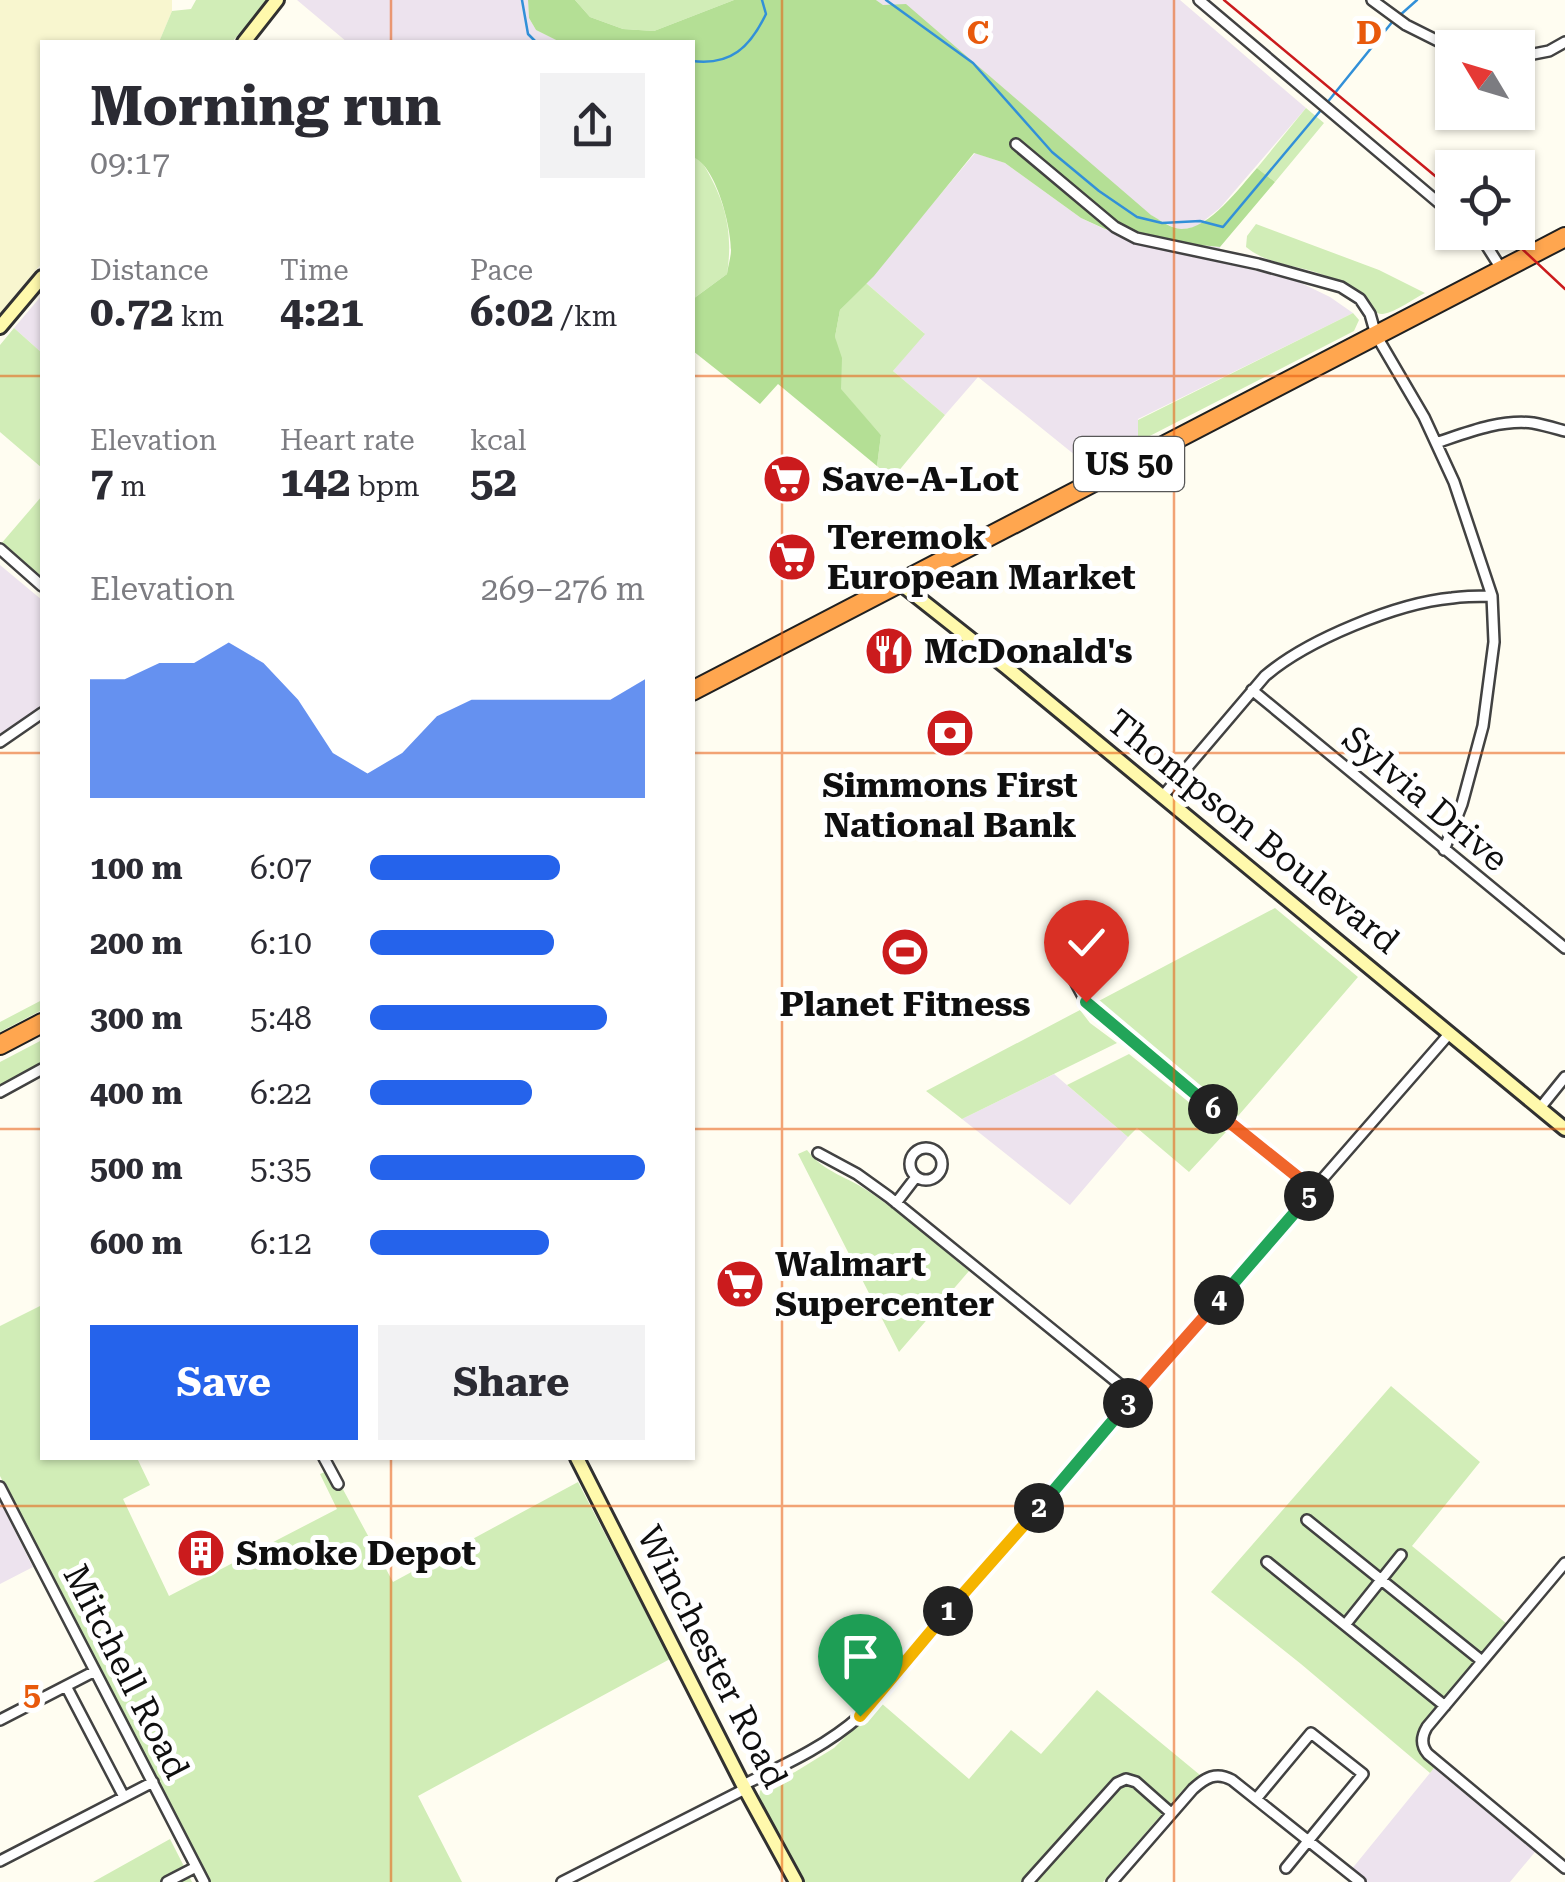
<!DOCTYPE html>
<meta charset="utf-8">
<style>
:root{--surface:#fff;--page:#f2f2f3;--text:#2b2b33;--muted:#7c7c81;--accent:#2563eb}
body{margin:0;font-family:"Roboto Serif",serif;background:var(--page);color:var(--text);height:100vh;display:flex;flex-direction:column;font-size:38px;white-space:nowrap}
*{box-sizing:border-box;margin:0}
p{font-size:32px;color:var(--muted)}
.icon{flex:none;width:55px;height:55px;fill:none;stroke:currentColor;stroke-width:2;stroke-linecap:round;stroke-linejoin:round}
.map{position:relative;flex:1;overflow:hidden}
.sheet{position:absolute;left:40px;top:40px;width:655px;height:1420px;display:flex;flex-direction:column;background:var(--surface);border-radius:0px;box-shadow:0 2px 8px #0004}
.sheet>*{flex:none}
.needle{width:65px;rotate:308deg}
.buttons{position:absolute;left:1435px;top:30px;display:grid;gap:20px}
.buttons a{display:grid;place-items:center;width:100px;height:100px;border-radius:0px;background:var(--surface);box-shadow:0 2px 8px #0004;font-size:50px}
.pin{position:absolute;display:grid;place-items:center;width:85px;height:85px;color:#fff;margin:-102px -42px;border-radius:50% 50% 50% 0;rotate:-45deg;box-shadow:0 0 10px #0007}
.pin .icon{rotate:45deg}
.km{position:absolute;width:50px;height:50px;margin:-25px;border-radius:50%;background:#222;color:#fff;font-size:28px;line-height:50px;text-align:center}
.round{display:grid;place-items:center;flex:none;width:105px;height:105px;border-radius:0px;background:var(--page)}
.headline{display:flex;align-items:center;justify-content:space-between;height:170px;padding:0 50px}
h1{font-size:55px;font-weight:700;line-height:75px}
.metrics{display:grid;grid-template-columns:repeat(3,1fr);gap:15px;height:170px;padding:10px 50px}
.metrics div{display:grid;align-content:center}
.metrics b{font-size:42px;font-weight:700}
.metrics small{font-size:28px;font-weight:400}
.metrics p{font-size:28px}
.chart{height:280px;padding:20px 50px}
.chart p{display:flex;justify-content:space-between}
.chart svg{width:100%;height:180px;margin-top:10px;fill:var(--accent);opacity:.7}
.button{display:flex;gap:20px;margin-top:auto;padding:20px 50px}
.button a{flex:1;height:115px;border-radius:0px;background:var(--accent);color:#fff;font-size:40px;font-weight:700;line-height:115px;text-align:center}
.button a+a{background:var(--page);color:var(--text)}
ul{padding:0 50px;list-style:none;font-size:32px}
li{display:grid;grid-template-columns:160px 120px 1fr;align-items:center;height:75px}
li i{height:25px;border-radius:12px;background:var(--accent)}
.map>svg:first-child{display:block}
</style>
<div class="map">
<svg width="1565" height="1882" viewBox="0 0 1565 1882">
<rect width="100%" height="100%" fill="#fffdf1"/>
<path fill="#ede3ee" d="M297,0H528L529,18L536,30L560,42H347Z
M876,0H1180L1306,108L1220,208L1196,227L1178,230L1152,216Z
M975,153L1005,163L1081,218L1104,229L1150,240L1220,247L1219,261L1299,282L1330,297L1353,313L1138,419V442L1091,468L978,377L945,415L893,371L924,333L866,283Z
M42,295V353L14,328Z
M0,565L42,600V707L0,734Z
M1054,1074L1128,1137L1070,1205L962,1119Z
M0,1502L33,1567L0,1584Z
M1434,1768L1535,1852L1510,1882H1365L1351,1870Z"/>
<path fill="#f8f6cf" d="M0,0H172V11L159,42H42V263L0,313Z"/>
<path fill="#d1edb7" d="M196,0H268L232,42H159L172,11L191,9Z
M575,0H734L654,31L623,29L590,17Z
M1306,108L1324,123L1275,182L1257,168Z
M693,157L700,159C724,197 734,229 727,274L693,299Z
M1256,224L1379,270L1425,293C1413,299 1396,312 1383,314C1372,316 1346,285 1333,279C1306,265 1270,267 1246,247L1247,236Z
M866,283L925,334L893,371L945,415L892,479L877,466L881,435L840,389L835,337L840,310Z
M1353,313L1359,320L1354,331L1138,442V420Z
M14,328L42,353V468L0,432V345Z
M42,496V581L0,545Z
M1275,908L1358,977L1232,1123L1093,1004Z
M42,1000V1010L0,1032V1022Z
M1080,1010L1090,1023L1117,1043L962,1119L926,1091Z
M42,1040V1067L0,1089V1062Z
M1129,1054L1226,1132L1189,1172L1137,1128L1128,1137L1067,1085Z
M807,1150C824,1173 849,1177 871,1193C905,1216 937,1245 969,1271L899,1352L798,1154Z
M42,1305V1458H137L150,1485L123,1499L169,1596L337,1509L320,1474L332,1469L393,1582L578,1482L670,1659L418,1796L462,1882H209L0,1476V1326Z
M1391,1386L1480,1462L1412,1546L1507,1624L1422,1725C1414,1749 1417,1751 1434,1768L1430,1773L1301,1664L1211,1592Z
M1097,1690L1200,1775L1181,1792L1103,1882H803L759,1799L760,1791L765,1785L795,1772L834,1748L880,1702L969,1779L1011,1730L1041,1754Z
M170,1839L192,1882H93Z"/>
<path fill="#b4df95" d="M528,0H575L590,17L623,29L654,31L734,0H876L883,5L906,4L1151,215C1160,220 1172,229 1181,229C1209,230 1240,187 1257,168L1275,182L1220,247L1150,240L1105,229L1081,218L1005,163L974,153L874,276L840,310L835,337L842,358L841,389L881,435L877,466L778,384L760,404L693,351V299L727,274C728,266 731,257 731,250C731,226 716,166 693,157L692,42H560L536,30L529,18Z"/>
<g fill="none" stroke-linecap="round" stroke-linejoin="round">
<path stroke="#3290d8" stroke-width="2.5" d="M522,0L528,34L536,42
M886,0L973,63L1052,152L1099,191L1137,217L1162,223L1200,221L1223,227L1321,110
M1399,16L1417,0
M692,61C731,66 750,47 766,14L762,0
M1326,104L1393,21"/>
<g stroke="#424242" stroke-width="14">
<path id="street" d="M1199,0L1452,214
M1372,0L1406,25L1452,48
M1518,57L1549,51L1565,42
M1016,144L1115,227L1136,238L1258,264L1341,287L1360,299L1370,314L1376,335L1424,417L1454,482L1492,596L1494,642L1483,726L1462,804L1444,850
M1474,232L1483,240L1502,270
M1436,443C1466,433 1500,419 1533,423C1544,425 1554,428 1565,431
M0,549L42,586
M1252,690L1565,948
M0,742L42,713
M1162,797L1265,676C1307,640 1397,603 1452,598C1465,596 1479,596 1492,596
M1072,976L1086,1002L1105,1020L1314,1190
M0,1092L42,1069
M1540,1108L1565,1077
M910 1164a16 16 0 1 1 32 0a16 16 0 1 1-32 0Z
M818,1153L857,1174L889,1197L1134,1396
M896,1203L916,1177
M324,1458L338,1484
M0,1487L204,1882
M1307,1520L1482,1661
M1267,1562L1445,1706
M1565,1563L1427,1727C1421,1737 1421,1746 1428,1754L1565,1868
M1345,1625L1401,1555
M66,1686L124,1797
M0,1720L95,1671
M743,1785C784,1765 825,1747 860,1716L1161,1364L1450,1033
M1256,1799L1311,1733L1363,1774L1286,1868
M0,1861L153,1782
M167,1882L196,1867
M562,1882L745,1789
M1028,1882L1117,1783L1126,1779L1136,1782L1171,1813
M1112,1882L1193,1789C1205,1778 1216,1771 1232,1780L1360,1882"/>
</g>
<g stroke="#313131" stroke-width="18">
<path id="secondary" d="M244,42L277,0
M0,327L42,277
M901,584L1006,667L1565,1129
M577,1458L743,1785L796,1882"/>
</g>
<g stroke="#202020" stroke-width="22">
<path id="highway" d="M692,691L1565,237
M0,1045L42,1023"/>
</g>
<use href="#street" stroke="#fff" stroke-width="9"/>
<use href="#secondary" stroke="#fff9ac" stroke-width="12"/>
<use href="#highway" stroke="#ffa64f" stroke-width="18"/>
<path stroke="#cb1b1d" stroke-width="2.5" d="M1224,0L1452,190
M1504,232L1565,289"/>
</g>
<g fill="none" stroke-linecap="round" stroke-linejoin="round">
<g stroke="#fff" stroke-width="20">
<path id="split-1" d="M860,1716L948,1611"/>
</g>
<g stroke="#fff" stroke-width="20">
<path id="split-2" d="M948,1611L1039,1508"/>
</g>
<g stroke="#fff" stroke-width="20">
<path id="split-3" d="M1039,1508L1128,1403"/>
</g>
<g stroke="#fff" stroke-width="20">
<path id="split-4" d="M1128,1403L1219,1300"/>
</g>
<g stroke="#fff" stroke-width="20">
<path id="split-5" d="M1219,1300L1309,1196"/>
</g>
<g stroke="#fff" stroke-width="20">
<path id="split-6" d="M1213,1109L1314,1190L1309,1196"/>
</g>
<g stroke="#fff" stroke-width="20">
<path id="split-7" d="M1086,1002L1213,1109"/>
</g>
<use href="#split-1" stroke="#f5b400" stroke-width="12"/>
<use href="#split-2" stroke="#f5b400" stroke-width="12"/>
<use href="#split-3" stroke="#22a559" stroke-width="12"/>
<use href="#split-4" stroke="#f0652b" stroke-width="12"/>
<use href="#split-5" stroke="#22a559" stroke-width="12"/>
<use href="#split-6" stroke="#f0652b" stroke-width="12"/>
<use href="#split-7" stroke="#22a559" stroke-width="12"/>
</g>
<path fill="none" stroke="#e8590c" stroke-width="2.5" stroke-opacity="0.55" d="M391,0V42M782,0V1882M1174,0V1882M0,376H42M692,376H1565M0,753H42M692,753H1565M0,1129H42M692,1129H1565M391,1458V1882M0,1506H1565"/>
<defs>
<g id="supermarket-disc" transform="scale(2.5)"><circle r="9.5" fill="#cb1b1d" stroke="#fff"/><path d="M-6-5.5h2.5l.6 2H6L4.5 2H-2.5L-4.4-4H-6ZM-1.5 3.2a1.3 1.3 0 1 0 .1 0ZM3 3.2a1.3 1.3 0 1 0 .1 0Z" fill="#fff"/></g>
<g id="restaurant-disc" transform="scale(2.5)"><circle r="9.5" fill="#cb1b1d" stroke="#fff"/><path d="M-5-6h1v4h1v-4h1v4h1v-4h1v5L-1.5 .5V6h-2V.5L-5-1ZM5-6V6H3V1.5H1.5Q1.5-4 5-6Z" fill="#fff"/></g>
<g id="bank-disc" transform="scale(2.5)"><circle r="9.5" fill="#cb1b1d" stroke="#fff"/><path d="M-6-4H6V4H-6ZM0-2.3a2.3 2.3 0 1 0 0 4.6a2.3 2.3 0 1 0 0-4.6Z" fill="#fff"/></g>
<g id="stadium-disc" transform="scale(2.5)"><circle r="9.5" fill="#cb1b1d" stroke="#fff"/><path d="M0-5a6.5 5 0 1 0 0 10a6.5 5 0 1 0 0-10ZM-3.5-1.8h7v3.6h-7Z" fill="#fff"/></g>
<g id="building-disc" transform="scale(2.5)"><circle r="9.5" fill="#cb1b1d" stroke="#fff"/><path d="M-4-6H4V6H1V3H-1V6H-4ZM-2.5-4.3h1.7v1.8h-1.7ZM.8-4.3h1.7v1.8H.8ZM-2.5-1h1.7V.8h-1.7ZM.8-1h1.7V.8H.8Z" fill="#fff"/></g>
</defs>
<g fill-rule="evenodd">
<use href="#supermarket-disc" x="787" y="479"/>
<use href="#supermarket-disc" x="792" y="557"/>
<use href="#restaurant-disc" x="889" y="651"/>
<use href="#bank-disc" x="950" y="733"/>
<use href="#stadium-disc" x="905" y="952"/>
<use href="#supermarket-disc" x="740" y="1284"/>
<use href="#building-disc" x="201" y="1553"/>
</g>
<g text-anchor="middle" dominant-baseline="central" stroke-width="10" stroke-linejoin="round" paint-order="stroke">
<rect fill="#fff" stroke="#575757" stroke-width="2.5" x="1074" y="437" width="110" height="54" rx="8"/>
<g font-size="32" font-weight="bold" fill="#0f0f0f">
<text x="1129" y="464">US 50</text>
</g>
<g font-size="35" font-weight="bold" fill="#0f0f0f" stroke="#fff" text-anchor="start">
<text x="822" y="479">Save-A-Lot</text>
<text x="827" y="537">Teremok<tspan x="827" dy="40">European Market</tspan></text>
<text x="924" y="651">McDonald's</text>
<text x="950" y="785" text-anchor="middle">Simmons First<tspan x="950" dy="40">National Bank</tspan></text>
<text x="905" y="1004" text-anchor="middle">Planet Fitness</text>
<text x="775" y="1264">Walmart<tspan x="775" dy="40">Supercenter</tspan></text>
<text x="236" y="1553">Smoke Depot</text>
</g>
<g font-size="35" fill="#0f0f0f" stroke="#fff">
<text transform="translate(1425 799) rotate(40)">Sylvia Drive</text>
<text transform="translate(1253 832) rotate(39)">Thompson Boulevard</text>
<text transform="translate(712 1657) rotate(63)">Winchester Road</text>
<text transform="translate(126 1672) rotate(63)">Mitchell Road</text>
</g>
</g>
<g font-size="32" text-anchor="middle" font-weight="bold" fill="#e8590c" stroke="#fff" stroke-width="10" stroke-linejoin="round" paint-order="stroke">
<text x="978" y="44">C</text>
<text x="1369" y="44">D</text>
<text x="32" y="1705">5</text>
</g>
</svg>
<div class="buttons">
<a><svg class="needle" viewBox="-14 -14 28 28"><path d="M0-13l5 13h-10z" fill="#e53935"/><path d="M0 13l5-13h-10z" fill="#7c7c81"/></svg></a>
<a><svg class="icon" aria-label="locate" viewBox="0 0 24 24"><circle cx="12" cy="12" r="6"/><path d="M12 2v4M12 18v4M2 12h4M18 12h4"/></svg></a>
</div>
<div class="pin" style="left:860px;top:1716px;background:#1e9e55"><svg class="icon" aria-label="arrive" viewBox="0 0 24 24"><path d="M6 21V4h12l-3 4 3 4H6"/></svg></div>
<div class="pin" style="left:1086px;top:1002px;background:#d93025"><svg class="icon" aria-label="check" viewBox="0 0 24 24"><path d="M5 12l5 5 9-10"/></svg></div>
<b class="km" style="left:948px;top:1611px">1</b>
<b class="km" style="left:1039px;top:1508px">2</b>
<b class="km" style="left:1128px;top:1403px">3</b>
<b class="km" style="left:1219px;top:1300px">4</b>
<b class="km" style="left:1309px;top:1196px">5</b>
<b class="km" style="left:1213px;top:1109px">6</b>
<section class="sheet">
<div class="headline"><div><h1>Morning run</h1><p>09:17</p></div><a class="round"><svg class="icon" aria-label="share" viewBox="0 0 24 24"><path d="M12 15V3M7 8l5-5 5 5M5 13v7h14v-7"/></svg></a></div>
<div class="metrics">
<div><p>Distance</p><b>0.72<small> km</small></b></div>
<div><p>Time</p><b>4:21</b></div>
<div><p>Pace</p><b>6:02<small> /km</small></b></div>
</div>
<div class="metrics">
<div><p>Elevation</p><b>7<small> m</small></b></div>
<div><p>Heart rate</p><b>142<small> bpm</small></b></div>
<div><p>kcal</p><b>52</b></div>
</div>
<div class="chart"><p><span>Elevation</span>269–276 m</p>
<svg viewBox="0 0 160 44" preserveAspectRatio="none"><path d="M0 44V15L10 15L20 11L30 11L40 6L50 11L60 20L70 33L80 38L90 33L100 24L110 20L120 20L130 20L140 20L150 20L160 15V44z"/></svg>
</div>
<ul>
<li><b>100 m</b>6:07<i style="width:69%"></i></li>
<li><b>200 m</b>6:10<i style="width:67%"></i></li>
<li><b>300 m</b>5:48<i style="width:86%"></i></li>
<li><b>400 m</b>6:22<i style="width:59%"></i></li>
<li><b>500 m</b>5:35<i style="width:100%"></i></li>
<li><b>600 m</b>6:12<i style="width:65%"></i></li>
</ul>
<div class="button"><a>Save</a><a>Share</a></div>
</section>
</div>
